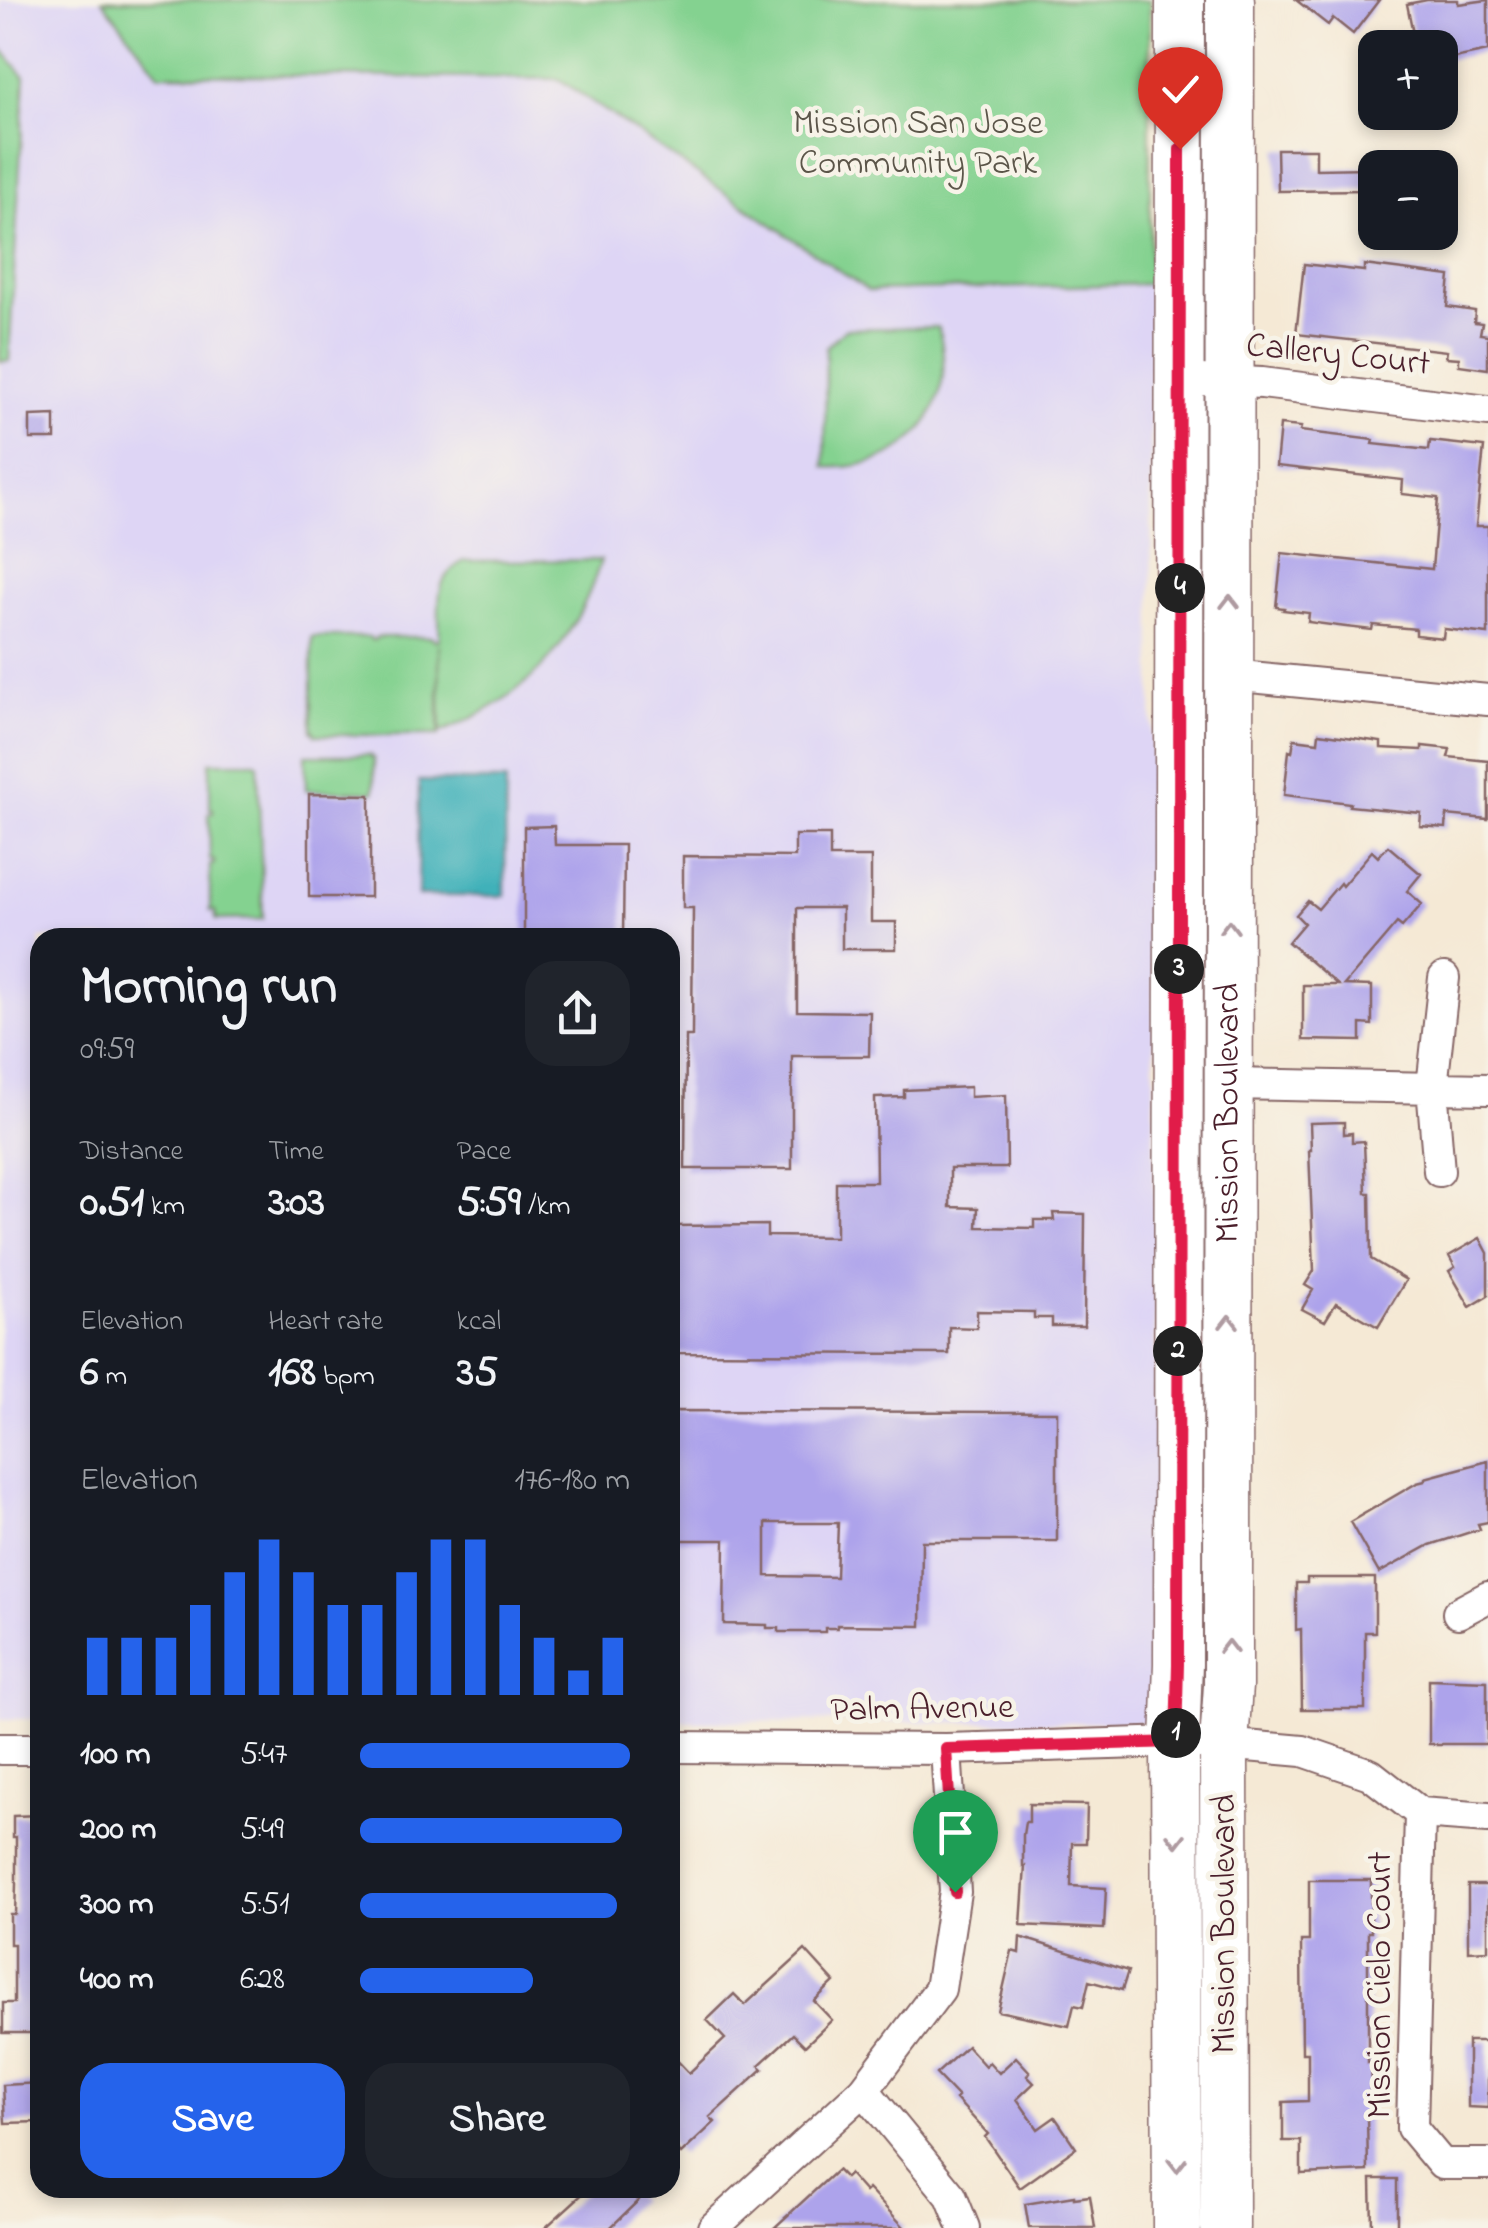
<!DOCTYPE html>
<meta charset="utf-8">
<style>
:root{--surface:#171b24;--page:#20242c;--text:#f1f3f6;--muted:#9ea1a6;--accent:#2563eb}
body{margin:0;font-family:"Indie Flower",sans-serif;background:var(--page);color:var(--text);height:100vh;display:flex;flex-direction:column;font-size:38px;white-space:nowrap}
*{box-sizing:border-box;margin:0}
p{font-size:32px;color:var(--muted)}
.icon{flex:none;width:55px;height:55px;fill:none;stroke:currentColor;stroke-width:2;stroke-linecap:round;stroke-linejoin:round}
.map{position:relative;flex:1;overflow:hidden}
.sheet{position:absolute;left:30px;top:928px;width:650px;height:1270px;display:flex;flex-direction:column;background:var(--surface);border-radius:30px;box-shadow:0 5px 15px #0003}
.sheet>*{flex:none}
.fabs{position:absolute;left:1358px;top:30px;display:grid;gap:20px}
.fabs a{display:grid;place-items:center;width:100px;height:100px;border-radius:20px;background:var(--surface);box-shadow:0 5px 15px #0003;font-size:50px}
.pin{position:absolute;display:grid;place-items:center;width:85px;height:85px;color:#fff;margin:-102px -42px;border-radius:50% 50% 50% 0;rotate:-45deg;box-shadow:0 0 10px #0007}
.pin .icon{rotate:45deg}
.km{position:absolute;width:50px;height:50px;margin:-25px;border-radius:50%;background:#222;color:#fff;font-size:28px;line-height:50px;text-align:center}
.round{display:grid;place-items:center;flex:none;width:105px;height:105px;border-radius:30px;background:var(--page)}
.summary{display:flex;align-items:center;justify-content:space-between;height:170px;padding:0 50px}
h1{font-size:55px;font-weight:700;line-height:75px}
.metrics{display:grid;grid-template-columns:repeat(3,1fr);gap:15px;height:170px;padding:10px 50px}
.metrics div{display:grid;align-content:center}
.metrics b{font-size:42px;font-weight:700}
.metrics small{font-size:28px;font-weight:400}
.metrics p{font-size:28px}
.chart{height:280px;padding:20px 50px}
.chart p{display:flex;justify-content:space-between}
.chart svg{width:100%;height:180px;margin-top:10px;stroke:var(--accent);stroke-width:6}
.action{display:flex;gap:20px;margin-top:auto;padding:20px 50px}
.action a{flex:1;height:115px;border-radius:30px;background:var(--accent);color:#fff;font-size:40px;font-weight:700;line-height:115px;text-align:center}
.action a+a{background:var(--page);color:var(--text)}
ul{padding:0 50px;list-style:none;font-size:32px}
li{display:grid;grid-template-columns:160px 120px 1fr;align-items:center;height:75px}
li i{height:25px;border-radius:12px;background:var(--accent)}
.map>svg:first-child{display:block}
</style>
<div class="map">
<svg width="1488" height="2228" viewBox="0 0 1488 2228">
<rect width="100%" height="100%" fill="#f7f3e8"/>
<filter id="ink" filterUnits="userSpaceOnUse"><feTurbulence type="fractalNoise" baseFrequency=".01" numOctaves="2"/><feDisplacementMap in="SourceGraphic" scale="20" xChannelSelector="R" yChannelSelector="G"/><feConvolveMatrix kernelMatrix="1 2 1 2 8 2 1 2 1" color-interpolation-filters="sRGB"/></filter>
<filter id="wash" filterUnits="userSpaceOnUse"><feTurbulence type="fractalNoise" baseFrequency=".0048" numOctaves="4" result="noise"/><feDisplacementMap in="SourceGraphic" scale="40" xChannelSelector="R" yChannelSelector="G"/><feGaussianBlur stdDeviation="2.25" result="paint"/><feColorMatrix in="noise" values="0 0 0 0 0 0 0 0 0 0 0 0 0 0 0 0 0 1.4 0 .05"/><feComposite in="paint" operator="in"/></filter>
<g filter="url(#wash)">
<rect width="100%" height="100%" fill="#f5e9d5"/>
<path fill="#ded5f5" d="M0,0H102L159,74L559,79L869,291L1150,284L1157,1723L670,1721V938H40V1719H0Z"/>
<path fill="#84d290" stroke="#67785e" stroke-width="2.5" d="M102,0H1150V284L869,291L559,79L159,74Z
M0,47L25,77L9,361H0Z
M938,327C961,408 908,472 825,467L826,347L845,329Z
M601,560C573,649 527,697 441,732L439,644V735H315L314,731H312V637H370L371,640H375L376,637H433L434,640H439C441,608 430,579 464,561Z
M305,755H371V758H374V792L306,790Z
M210,762H256L258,764L263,919L216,920L215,911H210V865L214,864V860H210L209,813H213V809H210Z"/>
<path fill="#41b1b9" stroke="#466872" stroke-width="2.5" d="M419,781H506L505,896H418Z"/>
<g id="blocks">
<path fill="#ada3eb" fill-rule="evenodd" d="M1296,0H1379L1353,34L1333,18L1328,25Z
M1427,0H1458V4L1488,0V51L1440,61V48H1416L1407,4Z
M1277,149H1316V169L1369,168V190L1278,191Z
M1304,264L1364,271V265L1450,276L1447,307L1475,311L1474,322L1482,323L1480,334L1488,335V369L1459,365V358L1446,357L1447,351L1296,334Z
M55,415V439H30V416Z
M1280,425L1301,427L1300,431L1374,440L1373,444L1429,450L1430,441L1484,447L1476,526H1488V634L1444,629L1443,638L1416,635V629L1373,625L1372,630L1346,627L1308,622L1309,613L1283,610L1284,608L1276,607L1282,553L1432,569L1438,498L1402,494L1403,480L1276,466Z
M1319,733L1381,742V748L1422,750V746L1450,749L1448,757L1488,761V819L1447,815L1446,828L1420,826L1421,813L1349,806L1350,803L1284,795L1289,751L1292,752L1294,739L1318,742Z
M309,794L370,795V897H309Z
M554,826L555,845H624L623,938H524V827Z
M795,835H830V857H871V922H896V949H842V908H797V1011L870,1012L869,1056H792V1169H685L686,1036H692L693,908H683V856L795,857Z
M1388,846L1421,874L1407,891L1422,904L1402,927L1397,923L1344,985L1372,986V1025L1361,1024V1041L1303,1040V985H1338L1288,942L1304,923L1296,915L1308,901L1318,909L1340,883L1342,886L1372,851L1378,857Z
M970,1087V1097L1006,1095L1007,1168H950V1207L978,1208L977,1227L1034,1228V1220H1054L1053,1213L1085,1214L1084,1326H1052V1318H1034V1312L977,1311V1328L949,1327V1354L670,1353L671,1226L767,1225V1236L836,1237V1182H876L875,1098L904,1097V1090Z
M1344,1122V1134L1352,1133V1142L1364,1141L1366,1193H1370L1371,1259L1406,1280L1378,1327L1336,1303L1325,1321L1302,1309L1313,1290L1305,1285L1314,1271L1309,1150H1311L1310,1123Z
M1480,1238L1488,1253V1296L1470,1307L1449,1271L1455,1267L1449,1256Z
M670,1411L1057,1412V1541H922L921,1626L837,1625V1628H825V1632H779V1628H767V1625L724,1624L725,1540H670ZM766,1523H838L836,1577L766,1576Z
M1488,1461V1522L1478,1524L1480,1529L1430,1545L1379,1573L1350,1522L1417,1483L1425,1481V1478Z
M1307,1578H1375V1632H1365V1709H1302L1301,1629L1296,1630V1583H1307Z
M1429,1679L1487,1681V1744H1429Z
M1029,1804L1087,1805L1086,1843H1072L1071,1886L1106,1888L1104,1929L1021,1925L1025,1866H1023V1835L1025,1822H1029Z
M40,1815V2033H3V2003H14V1944H10V1914H15L16,1884V1837H13V1816Z
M1309,1880H1371V1932H1368V2063H1371L1372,2086H1370V2114H1367L1368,2171L1301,2174V2141H1283V2102L1308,2101V2053H1302L1301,1941H1309Z
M1468,1885H1488V1950L1468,1951Z
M1020,1937L1128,1971L1122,1990L1089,1981L1083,2007L1074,2005L1069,2026L998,2011L1012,1951L1019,1953Z
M805,1950L834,1982L814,2001L832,2020L805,2046L793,2034L759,2065L763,2069L710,2117L715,2122L681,2154L670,2143V2053L689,2073L725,2039L707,2020L734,1994L745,2005Z
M1468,2041H1488V2108L1468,2107Z
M967,2046L985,2066L989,2062L999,2073L1016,2057L1030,2072L1027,2076L1034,2083L1017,2099L1038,2129L1055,2117L1076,2148L1020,2188L985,2137L988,2134L956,2099L958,2097L936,2074Z
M40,2083V2122L5,2123L3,2085Z
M837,2170L845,2178L849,2174L865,2192L868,2189L905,2228H774Z
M1371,2179H1397V2228H1372Z
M589,2188H627L639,2200L610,2228H545Z
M1074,2196V2198L1090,2196L1095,2228H1029L1025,2204Z"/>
</g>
</g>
<g filter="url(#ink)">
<use href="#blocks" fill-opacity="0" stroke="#866666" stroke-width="2.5"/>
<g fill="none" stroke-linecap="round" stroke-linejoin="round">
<g stroke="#866666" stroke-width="34">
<path id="street" d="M1179,379L1262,383L1488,411
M1230,675L1488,700
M1229,1084L1488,1089
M1439,1171L1432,1087L1444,978
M1458,1613L1488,1597
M670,1747L946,1749L1175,1742L1224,1744L1303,1751L1370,1774L1420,1813L1488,1818
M0,1749H40
M1420,1813L1412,2128L1442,2164H1488
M864,2090L951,2196L964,2228
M713,2228L864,2090L940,1989L955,1892L946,1749"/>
</g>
<g stroke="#866666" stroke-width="51">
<g id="primary">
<path d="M1177,2228L1175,1742L1178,1664L1180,0"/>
<path id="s1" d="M1225,2228L1224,1744L1228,1686V1600L1230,0"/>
</g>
</g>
<use href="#street" stroke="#fff" stroke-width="30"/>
<use href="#primary" stroke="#fff" stroke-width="48"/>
</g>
<defs><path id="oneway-chevron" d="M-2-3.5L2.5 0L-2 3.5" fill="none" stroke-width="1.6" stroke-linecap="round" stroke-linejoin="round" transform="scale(2.5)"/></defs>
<g stroke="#ae9aa0">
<use href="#oneway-chevron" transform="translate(1230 602) rotate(-90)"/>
<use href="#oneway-chevron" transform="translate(1229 927) rotate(-90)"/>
<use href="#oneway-chevron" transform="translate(1229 1322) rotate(-90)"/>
<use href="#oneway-chevron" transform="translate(1228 1647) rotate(-90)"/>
<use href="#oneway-chevron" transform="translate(1176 1840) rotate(90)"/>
<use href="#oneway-chevron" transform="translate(1177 2165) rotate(90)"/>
</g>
</g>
<g fill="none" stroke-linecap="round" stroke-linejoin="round" filter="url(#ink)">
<g stroke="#fff" stroke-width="20">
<path id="route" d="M955,1892L946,1749L1176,1742L1178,1664L1180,149"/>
</g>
<use href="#route" stroke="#e11d48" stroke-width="12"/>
</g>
<g text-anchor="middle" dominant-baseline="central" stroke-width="9" stroke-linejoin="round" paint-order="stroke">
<g font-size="35" fill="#5b5549" stroke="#f7f3e8">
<text x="918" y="124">Mission San Jose<tspan x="918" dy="40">Community Park</tspan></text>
</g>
<g font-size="35" fill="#4a1f2b" stroke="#f7f3e8">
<text transform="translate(1338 356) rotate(6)">Callery Court</text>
<text stroke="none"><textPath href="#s1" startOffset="1115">Mission Boulevard</textPath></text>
<text transform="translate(922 1710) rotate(-1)">Palm Avenue</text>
<text transform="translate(1225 1924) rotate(-90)">Mission Boulevard</text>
<text transform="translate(1381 1985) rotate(-90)">Mission Cielo Court</text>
</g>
</g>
</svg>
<div class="fabs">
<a>+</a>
<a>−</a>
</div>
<div class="pin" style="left:955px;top:1892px;background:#1e9e55"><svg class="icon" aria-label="arrive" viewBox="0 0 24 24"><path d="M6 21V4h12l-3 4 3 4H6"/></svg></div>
<div class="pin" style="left:1180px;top:149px;background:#d93025"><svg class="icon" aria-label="check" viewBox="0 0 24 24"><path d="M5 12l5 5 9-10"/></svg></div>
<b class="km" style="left:1176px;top:1733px">1</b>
<b class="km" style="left:1178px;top:1351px">2</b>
<b class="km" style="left:1179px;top:969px">3</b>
<b class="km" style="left:1180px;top:588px">4</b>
<section class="sheet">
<div class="summary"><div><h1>Morning run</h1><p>09:59</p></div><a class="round"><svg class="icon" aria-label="share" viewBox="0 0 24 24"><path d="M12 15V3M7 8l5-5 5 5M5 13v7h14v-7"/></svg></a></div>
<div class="metrics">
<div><p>Distance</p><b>0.51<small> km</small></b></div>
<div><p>Time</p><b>3:03</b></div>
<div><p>Pace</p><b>5:59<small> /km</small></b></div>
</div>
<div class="metrics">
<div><p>Elevation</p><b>6<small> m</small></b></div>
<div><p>Heart rate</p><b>168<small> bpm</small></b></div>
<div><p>kcal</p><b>35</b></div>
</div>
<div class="chart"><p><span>Elevation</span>176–180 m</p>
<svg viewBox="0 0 160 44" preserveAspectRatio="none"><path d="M5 44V30M15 44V30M25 44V30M35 44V22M45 44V14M55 44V6M65 44V14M75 44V22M85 44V22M95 44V14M105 44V6M115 44V6M125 44V22M135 44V30M145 44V38M155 44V30"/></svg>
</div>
<ul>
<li><b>100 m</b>5:47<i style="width:100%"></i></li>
<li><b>200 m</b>5:49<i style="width:97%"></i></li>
<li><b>300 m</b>5:51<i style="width:95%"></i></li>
<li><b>400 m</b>6:28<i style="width:64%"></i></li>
</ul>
<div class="action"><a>Save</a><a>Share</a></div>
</section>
</div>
